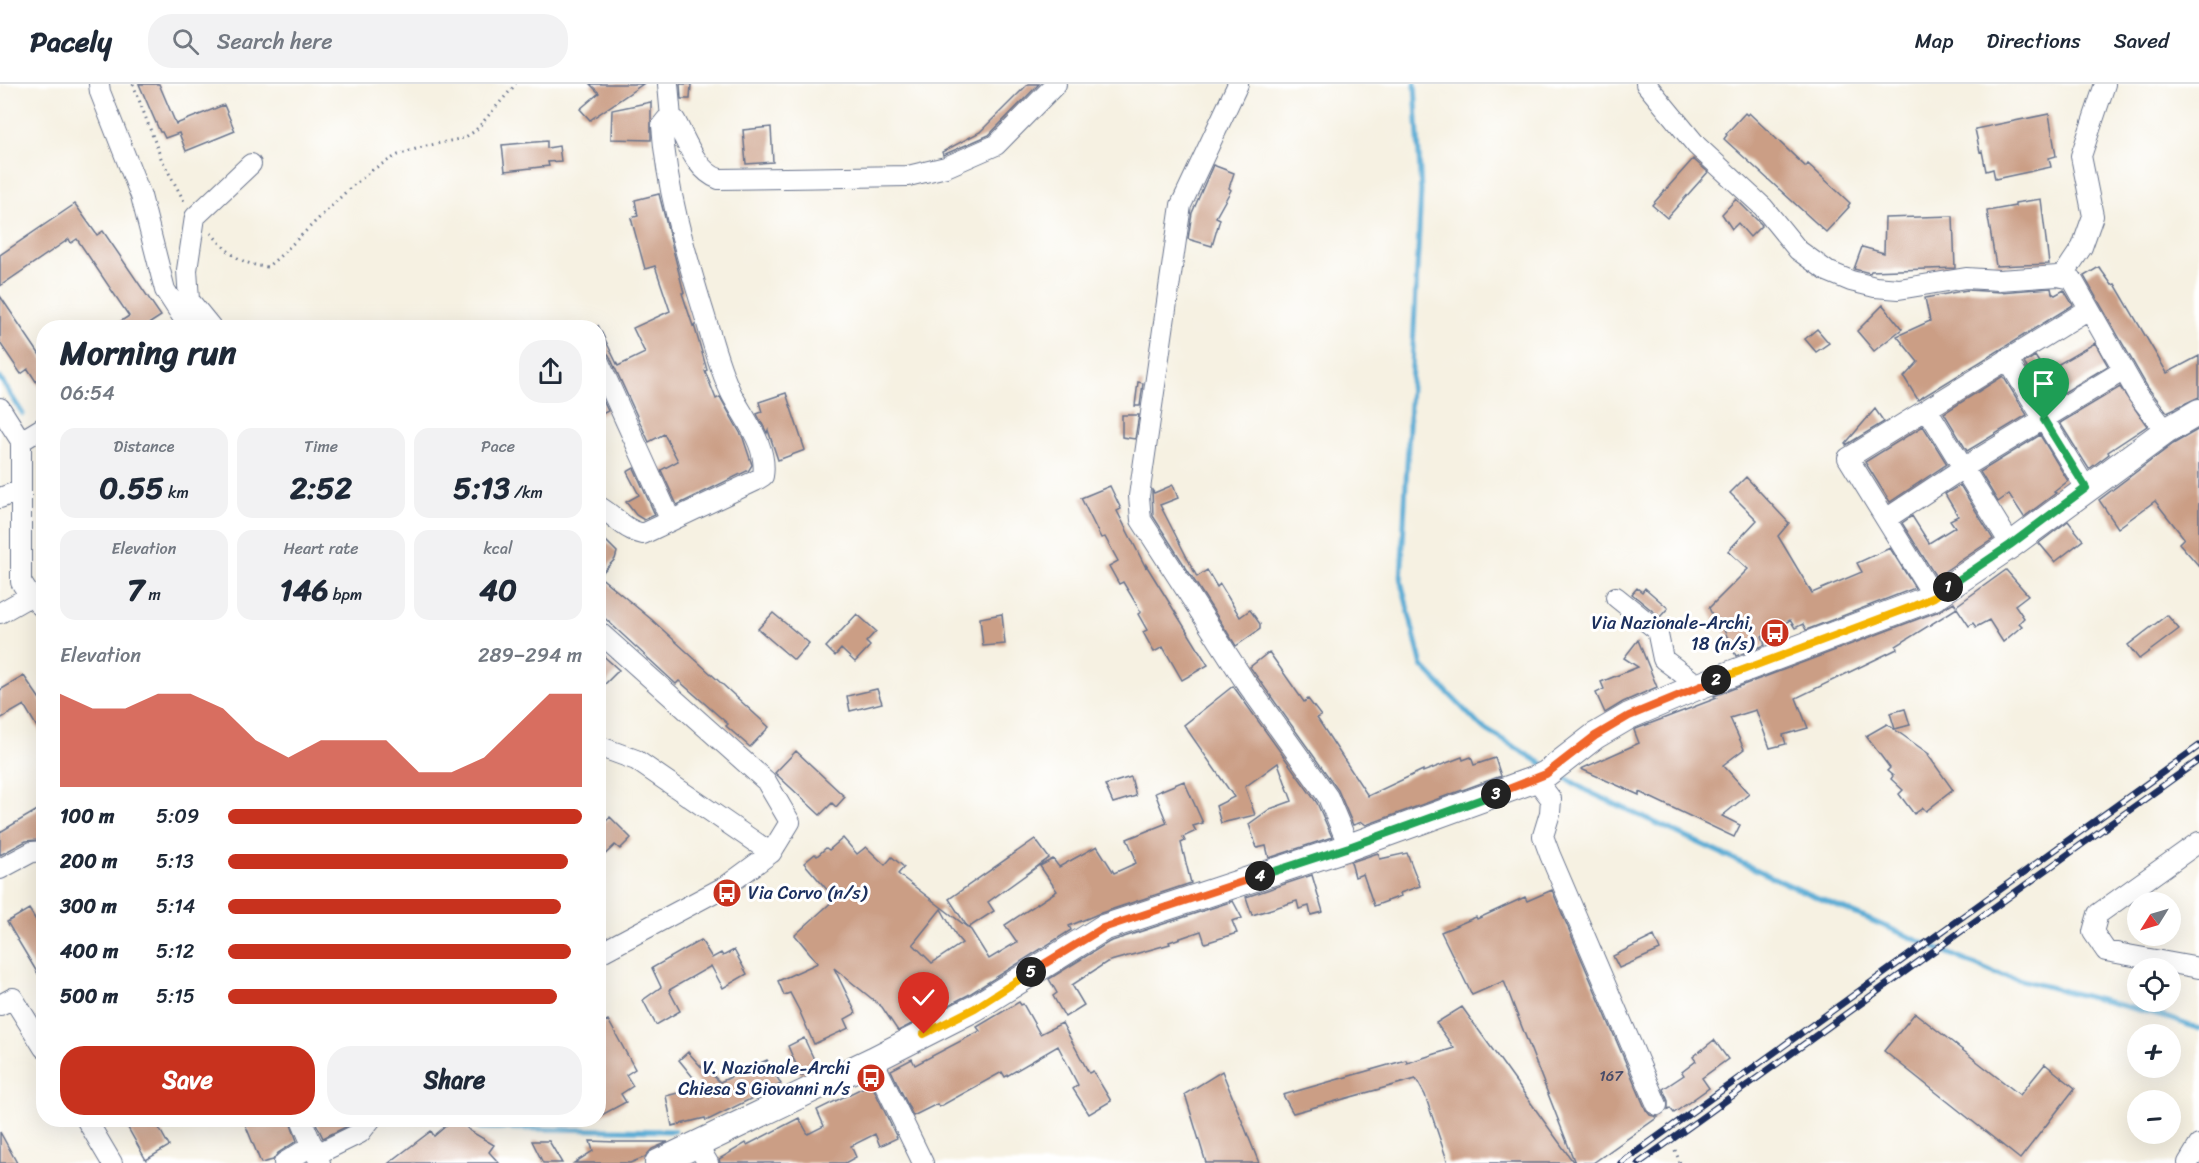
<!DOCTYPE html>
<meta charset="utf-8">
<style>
:root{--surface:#fff;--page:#f2f2f3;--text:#1f2937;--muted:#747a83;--line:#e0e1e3;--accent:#c8321e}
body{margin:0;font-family:Sriracha,sans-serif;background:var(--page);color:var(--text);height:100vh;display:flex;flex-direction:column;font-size:22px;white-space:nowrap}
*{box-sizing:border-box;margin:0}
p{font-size:20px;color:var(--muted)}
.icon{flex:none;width:33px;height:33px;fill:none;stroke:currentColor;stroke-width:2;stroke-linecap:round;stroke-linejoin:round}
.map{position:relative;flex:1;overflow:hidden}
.side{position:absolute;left:36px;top:236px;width:570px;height:807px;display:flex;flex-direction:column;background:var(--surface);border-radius:24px;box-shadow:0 6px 24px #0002}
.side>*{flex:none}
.needle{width:39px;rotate:233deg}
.fabs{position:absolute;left:2127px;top:808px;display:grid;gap:12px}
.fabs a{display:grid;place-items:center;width:54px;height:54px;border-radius:50%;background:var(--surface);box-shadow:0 6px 24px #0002;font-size:30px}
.pin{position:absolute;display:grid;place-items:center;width:51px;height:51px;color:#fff;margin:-62px -26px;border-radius:50% 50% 50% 0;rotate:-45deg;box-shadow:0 0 6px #0007}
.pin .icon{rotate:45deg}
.km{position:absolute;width:30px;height:30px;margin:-15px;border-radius:50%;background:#222;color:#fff;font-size:16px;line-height:30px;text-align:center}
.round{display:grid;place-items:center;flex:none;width:63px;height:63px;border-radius:24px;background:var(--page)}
.head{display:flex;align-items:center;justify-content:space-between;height:102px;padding:0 24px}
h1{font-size:33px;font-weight:700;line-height:45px}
.metrics{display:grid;grid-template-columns:repeat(3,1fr);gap:9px;height:102px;padding:6px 24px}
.metrics div{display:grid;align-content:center;border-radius:15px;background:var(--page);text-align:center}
.metrics b{font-size:30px;font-weight:700}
.metrics small{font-size:16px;font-weight:400}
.metrics p{font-size:16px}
.chart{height:168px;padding:12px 24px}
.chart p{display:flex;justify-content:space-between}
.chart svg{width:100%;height:108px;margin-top:6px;fill:var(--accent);opacity:.7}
.cta{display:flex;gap:12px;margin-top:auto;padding:12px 24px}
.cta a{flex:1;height:69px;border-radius:24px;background:var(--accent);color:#fff;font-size:24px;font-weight:700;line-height:69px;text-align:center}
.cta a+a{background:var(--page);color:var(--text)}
ul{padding:0 24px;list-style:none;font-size:20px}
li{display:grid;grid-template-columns:96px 72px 1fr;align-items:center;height:45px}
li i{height:15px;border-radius:8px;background:var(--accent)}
header{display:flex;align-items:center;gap:36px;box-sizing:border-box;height:84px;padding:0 30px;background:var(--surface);border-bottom:2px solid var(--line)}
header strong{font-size:28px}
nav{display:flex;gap:33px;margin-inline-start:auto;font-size:21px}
.search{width:420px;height:54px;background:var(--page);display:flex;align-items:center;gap:15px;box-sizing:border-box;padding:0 21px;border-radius:24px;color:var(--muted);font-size:22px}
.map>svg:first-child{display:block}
</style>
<header>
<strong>Pacely</strong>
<div class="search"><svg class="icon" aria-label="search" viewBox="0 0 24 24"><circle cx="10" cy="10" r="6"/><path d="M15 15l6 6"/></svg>Search here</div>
<nav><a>Map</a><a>Directions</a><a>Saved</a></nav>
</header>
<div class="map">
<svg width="2199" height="1079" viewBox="0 0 2199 1079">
<rect width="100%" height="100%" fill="#fff"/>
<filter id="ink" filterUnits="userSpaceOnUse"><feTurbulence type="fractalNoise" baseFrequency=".0167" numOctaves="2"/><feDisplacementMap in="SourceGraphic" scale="12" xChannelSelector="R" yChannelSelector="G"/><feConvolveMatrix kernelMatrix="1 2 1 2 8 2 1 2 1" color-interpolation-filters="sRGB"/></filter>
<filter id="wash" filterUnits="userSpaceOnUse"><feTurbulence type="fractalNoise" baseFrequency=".008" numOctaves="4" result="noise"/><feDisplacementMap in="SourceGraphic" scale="24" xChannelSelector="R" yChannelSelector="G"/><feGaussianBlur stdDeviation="1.35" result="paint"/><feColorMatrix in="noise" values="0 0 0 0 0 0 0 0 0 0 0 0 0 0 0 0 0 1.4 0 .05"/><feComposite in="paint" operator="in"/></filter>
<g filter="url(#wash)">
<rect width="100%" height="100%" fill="#f6f1e2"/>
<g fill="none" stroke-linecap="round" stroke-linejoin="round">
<path stroke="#59abd4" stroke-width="5" d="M1415,0L1421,107L1401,497L1422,582L1480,642L1546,682
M0,294L23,330
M1559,690L1587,707L1800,806L1994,889L2163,932L2199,945
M471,1035L480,1044L674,1047"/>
</g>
<g id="blocks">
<path fill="#cb9e85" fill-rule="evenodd" d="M139,0H159L176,40L224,21L235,47L186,67L179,49L165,54L162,48H160Z
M590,0H643L590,36L580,25L599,9Z
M680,0H691L690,15H681Z
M1028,0H1039L989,51L943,71L942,68L980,48Z
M651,18V56L611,55L612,26Z
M1745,29L1747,31L1749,29L1806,83L1808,80L1850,119L1848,122L1849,123L1826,148L1724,55L1727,51L1726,50Z
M2049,30L2056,72L2049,74L2051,83L1995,95L1993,85L1986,87L1982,67L1980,68L1975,45Z
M771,43L773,78L746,80L743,46Z
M547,57V64L559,62L561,77L548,78L549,82L505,87L502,61Z
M1693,75L1708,88L1667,134L1652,121Z
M1213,81L1234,89L1229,104L1231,106L1216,133L1220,135L1212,162L1188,155L1192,129Z
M659,110L684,209H682L693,242L694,241L707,286L705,287L716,315L720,313L743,354L752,381L749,386L677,421L661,386L678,377L664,350L649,358L609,271L604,266L598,264V241L618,282L645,269L633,244L670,227L655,182L645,185L631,134L638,132L635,116Z
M1736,115L1762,141L1750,153L1738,139L1732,145L1722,130Z
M2041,115L2049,180L1996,182L1987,127L2015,122V119Z
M75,120L97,151L103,147L161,232L144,243H112L129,232L77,155L71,159L69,155L0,202V171Z
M1953,132L1955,184L1871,187L1870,189L1854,185L1862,163L1884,169L1885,134Z
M2099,183L2112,201L2115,200L2167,289L2199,272V313L2167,328L2148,304L2084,192Z
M2051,204L2052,209L2055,211L2064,206L2073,221L1918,316L1904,293L1918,278L1897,252L1930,237L1925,214L1967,206L2000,208Z
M0,212L44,277V310L28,285L21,290L0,259Z
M1883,221L1902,245L1874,267L1857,247Z
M1817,245L1829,259L1816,268L1805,255Z
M2095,259L2108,282L2048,318L2024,279L2035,272L2045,288Z
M2003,292L2027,331L1967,367L1944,329Z
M1138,298L1143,299L1140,322H1135Z
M2120,303L2147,342L2108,368L2109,370L2089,385L2060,339Z
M598,306L608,327L598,332Z
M786,309L805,366L778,376L768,346L767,349L757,330L762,328L759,318Z
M1875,325L1884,338L1846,361L1845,360Z
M1122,331H1139L1135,355L1122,353Z
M1923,342L1947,380L1890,418L1865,378Z
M2199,345V482L2179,459L2184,454L2155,417L2118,444L2099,416L2173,360Z
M2040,351L2068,397L2054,408L2056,409L2024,433L2009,410L1998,418L1980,388Z
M634,384L655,431L644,436L636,431L626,418L639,411L627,388Z
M1746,393L1789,439L1778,452L1812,509L1862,488L1857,479L1890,464L1915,504L1806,546L1803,540L1795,544L1790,536L1762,552L1765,561L1736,572L1719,535L1715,537L1709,524L1748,485L1728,467L1757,436L1730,409Z
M1173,401L1178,414L1160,421L1197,493L1207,486L1217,503L1220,500L1240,533L1250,526L1260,540V545L1236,562L1153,432L1152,406L1154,409Z
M1960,401L1993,455L1936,493L1902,439L1912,432L1929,459L1955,443L1950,436L1958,432L1945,410Z
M1110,402L1121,425L1117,427L1146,484V481L1208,581L1182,596L1163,563L1154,568L1143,548L1147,546L1138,530L1141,528L1123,498L1119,500L1109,482L1118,477L1105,453L1101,454L1081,414Z
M2068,437L2083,456L2055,478L2039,459Z
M606,457L617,468L615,475L599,492L651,535L769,643L750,663L726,642L728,640L679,597L676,600L598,528V464Z
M2006,486L2028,511L2015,521L2024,534L2019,539L2022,542L2003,558L1989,536L1976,543L1973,539L1969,542L1957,524L1896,562L1897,565L1796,614L1808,644L1783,651L1786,660L1770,664L1756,626L1730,634L1744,665L1723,681L1749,710L1722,732L1740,741L1734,753L1639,708V711L1581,685L1639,659L1634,646L1636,645L1717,614L1714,612L1939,527L1954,518L1956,522Z
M1637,504L1642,508L1645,504L1668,524L1660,533L1632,510Z
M773,529L809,559L794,576L758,545Z
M857,530L876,547L866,558L870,562L855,578L841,565L835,572L826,563Z
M1002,530L1005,560L983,562L980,534Z
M2167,531L2179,545L2139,575L2128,561Z
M1638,556L1657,603L1623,618L1605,629L1596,609L1604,605L1601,598L1638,583L1624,574Z
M598,567L619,586L598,607Z
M1269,568L1304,618L1308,615L1321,632L1317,634L1368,712L1423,686V688L1462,673L1463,676L1471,673L1474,681L1495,674L1501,692L1366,741L1362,738L1353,741L1338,706L1250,583Z
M24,592L44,621V655L24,621L0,635V606Z
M1233,602L1317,719L1332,753L1269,774L1266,762L1257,764L1249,740L1270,725L1292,717L1278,679L1245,703L1255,731L1221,739L1216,722L1234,713L1184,641Z
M877,605L882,619L850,627L847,612Z
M1905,625L1910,641L1895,645L1890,629Z
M1887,640L1929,670L1928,671L1953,706L1926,727L1923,724L1914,730L1899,710L1903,706L1891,695L1893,692L1887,687L1890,684L1866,652Z
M796,667L845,713L836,723L832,719L820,731L775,689Z
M1131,693L1136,712L1113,719L1105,701Z
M1184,697L1203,739L1193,742L1196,747L1183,753L1185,757L1181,759L1191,799L1098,830L1069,842L1071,846L968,911L898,947L882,923L834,884L856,929L845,935L849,944L814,960L799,926L790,909L784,911L778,897L818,879L795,851L835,815L804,779L815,770L817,772L826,764L829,766L843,754L857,770L866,763L885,781L892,773L904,783L898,790L971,846L989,875L1017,858L1005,841L1057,807L1040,782L1053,775L1059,783L1097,762L1114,789L1136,779L1134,774L1135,773L1127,755L1167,739L1155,709ZM941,825L957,853L962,859L932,879L913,860Z
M44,722V752L37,756L26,757L0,771V748Z
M598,732L605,738L610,733L631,754L620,765L615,761L598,777Z
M1035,755L1049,774L988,818L994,827L968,844L949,815Z
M1378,769L1380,775L1407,769L1420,802L1400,809L1401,812L1374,822L1363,790L1355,793L1351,778Z
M1312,791L1323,828L1311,831L1309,822L1299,825L1297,817L1252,831L1246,813Z
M1552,806L1646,1026L1650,1031L1658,1033L1593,1079H1575L1504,897L1472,911L1441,848L1476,833L1477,835L1525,813L1527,817Z
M1233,817L1242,834L1232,837L1237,849L1205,859L1201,847L1169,858L1170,860L1107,878L1072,901L1084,921L1065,933L1053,912L1057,909L1049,895L1109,858Z
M29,825L44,849V900L7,838Z
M1654,852L1660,866L1619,884L1613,872Z
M701,856L712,874L721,869L723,872L734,866L747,890L723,904L711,882L669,906L680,927L656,941L643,916L661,903L652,884Z
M1019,918L1021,921L1023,920L1040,950L1062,939L1089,989L1093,987L1111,1017L1089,1030L1073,1005L1078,1001L1058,962L1005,993L1002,988L939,1023L937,1020L913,1032L891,986L912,975L915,981L980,947L977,943Z
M1462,923L1574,1079H1448L1425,1011L1416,995L1293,1029L1283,1011L1406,976L1407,979L1454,964L1436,939Z
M1915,929L2020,1011L2045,980L2075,1004L2020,1075L1884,967Z
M608,936L635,985L626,991L633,1002L621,1010L626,1018L598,1033V941Z
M804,954L818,984L801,992L788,962Z
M1714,956L1728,975L1702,994L1709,1004L1674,1029L1670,1024L1668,1026V1017L1663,1005L1684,991L1682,988L1696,977L1693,973Z
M688,968L705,987L707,986L720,998L767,976L781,1000L706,1037L705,1034L672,1042L666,1012L701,1003L679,976Z
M1222,987L1259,1079H1206L1185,1010Z
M868,1001H872L897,1054L880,1062L875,1050L851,1062L856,1073L845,1079H720L719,1075L746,1059L747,1061L799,1034L808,1050L824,1042L817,1026Z
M123,1035H154L169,1062L146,1076Z
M243,1035H289L297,1057L278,1069L273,1076L261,1079Z
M314,1035H347L350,1041L323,1054Z
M454,1035H458L470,1047L494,1061L489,1068L499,1079H389L431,1047L434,1052Z
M0,1048L17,1079H0Z
M532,1057H549L562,1079H543Z
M590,1057L617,1058H668L652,1065L645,1073L630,1079H574L593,1067Z"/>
</g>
</g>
<g filter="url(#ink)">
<use href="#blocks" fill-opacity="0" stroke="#68738c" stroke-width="1.5"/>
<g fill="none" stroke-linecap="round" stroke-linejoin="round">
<g stroke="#68738c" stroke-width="22">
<path id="minor" d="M99,0L100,8L141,112L165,206L189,243
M668,0L671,34
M1238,0L1181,121L1139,412L1141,436L1244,596L1328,713L1349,763
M1646,0L1697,62L1763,123L1798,166L1827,187L1851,197L1875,203L1899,205L1966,194L1999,196L2058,192L2072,195L2138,311L2166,347
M2062,193L2082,163L2093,132L2081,72L2105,0
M211,243L189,216L187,186L195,133L251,80
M2007,275L2086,404
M598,276L671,437
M0,324L21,357
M1927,325L2011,461
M44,343L21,357V498L30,512L44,525
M0,414L21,406
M598,422C616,432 624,446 643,450L755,397L763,392C768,361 744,335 731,309C718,282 711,251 702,223C684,164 666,102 662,41L666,36H675C686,56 696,87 719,95L908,92L946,83L996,61L1056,0
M1886,435L1963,384L2124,286
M1616,513L1657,546L1663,575L1699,602
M1934,513L1848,374L2089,225
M0,529L30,512
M598,547L766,697L790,738L771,769L726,802L598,870
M598,662L636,676L771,769
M1536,695L1551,715L1550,729L1543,752L1550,771L1657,1021
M2199,758L2098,830L2093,848L2106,867L2199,884
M0,785L32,768L44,767
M0,921L13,914L44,964
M873,976L923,1079
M86,1035L112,1079
M301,1035L320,1079
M697,1061L708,1079
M317,1070L360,1049L371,1035
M284,1079L313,1061
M2188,1079L2199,1061"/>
</g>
<g stroke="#68738c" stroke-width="28">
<path id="major" d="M658,1079L873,976L975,924L1103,844L1349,763L1536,695L1546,690L1595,652L1629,632L1699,602L1934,513L2011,461L2166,347L2199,328"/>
</g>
<path stroke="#68738c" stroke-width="3" stroke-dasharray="1.5 4.5" stroke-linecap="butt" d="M133,0L161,74L185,119
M211,149C229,169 239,180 267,183L279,173L351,103L375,84L398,71L422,63L464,54L475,47L516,0
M1675,1066L1680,1079"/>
<use href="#minor" stroke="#fff" stroke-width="20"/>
<use href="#major" stroke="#fff" stroke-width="26"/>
<g stroke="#1b2f5e" stroke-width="7">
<path id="rail" d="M1621,1079L2199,662
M1639,1079L2199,676"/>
</g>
<use href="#rail" stroke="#fff" stroke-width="4.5" stroke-dasharray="14" stroke-linecap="butt"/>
</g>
</g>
<g fill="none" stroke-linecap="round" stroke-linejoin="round" filter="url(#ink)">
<g stroke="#fff" stroke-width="12">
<path id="split-1" d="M1948,503L2010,461L2086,404L2044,336"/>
</g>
<g stroke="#fff" stroke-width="12">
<path id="split-2" d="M1716,596L1914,522L1934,513L1948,503"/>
</g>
<g stroke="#fff" stroke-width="12">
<path id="split-3" d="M1496,710L1546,690L1595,652L1629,632L1716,596"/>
</g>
<g stroke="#fff" stroke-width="12">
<path id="split-4" d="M1260,792L1349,763L1496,710"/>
</g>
<g stroke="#fff" stroke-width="12">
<path id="split-5" d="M1031,888L1103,844L1260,792"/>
</g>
<g stroke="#fff" stroke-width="12">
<path id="split-6" d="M924,950L975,924L1031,888"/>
</g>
<use href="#split-1" stroke="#22a559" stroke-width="8"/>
<use href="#split-2" stroke="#f5b400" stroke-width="8"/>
<use href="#split-3" stroke="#f0652b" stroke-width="8"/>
<use href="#split-4" stroke="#22a559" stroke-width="8"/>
<use href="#split-5" stroke="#f0652b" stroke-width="8"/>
<use href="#split-6" stroke="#f5b400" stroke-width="8"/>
</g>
<defs>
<g id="bus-disc" transform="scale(1.5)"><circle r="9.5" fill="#c8321e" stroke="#fff"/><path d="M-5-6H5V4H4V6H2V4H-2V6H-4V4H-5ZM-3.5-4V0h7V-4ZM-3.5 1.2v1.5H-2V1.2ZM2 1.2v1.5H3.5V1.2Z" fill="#fff"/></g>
</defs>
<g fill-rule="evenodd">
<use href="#bus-disc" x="1775" y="549"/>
<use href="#bus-disc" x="727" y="809"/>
<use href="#bus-disc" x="871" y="994"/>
</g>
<g text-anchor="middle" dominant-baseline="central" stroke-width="6" stroke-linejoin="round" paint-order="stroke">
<g font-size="15" fill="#474b68">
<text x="1611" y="992">167</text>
</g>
<g font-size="18" fill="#1b2f5e" stroke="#fff" text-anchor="end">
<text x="1754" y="539">Via Nazionale-Archi,<tspan x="1754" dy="21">18 (n/s)</tspan></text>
<text x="748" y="809" text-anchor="start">Via Corvo (n/s)</text>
<text x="850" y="984">V. Nazionale-Archi<tspan x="850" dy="21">Chiesa S Giovanni n/s</tspan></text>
</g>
</g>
</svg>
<div class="fabs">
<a><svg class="needle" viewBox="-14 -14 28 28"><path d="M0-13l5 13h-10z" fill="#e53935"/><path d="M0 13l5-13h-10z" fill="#747a83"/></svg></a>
<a><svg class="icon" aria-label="locate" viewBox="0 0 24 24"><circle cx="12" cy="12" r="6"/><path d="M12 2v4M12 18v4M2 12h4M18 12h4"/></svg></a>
<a>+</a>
<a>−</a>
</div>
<div class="pin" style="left:2044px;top:336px;background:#1e9e55"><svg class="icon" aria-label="arrive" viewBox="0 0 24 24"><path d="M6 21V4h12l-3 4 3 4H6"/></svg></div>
<div class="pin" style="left:924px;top:950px;background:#d93025"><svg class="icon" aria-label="check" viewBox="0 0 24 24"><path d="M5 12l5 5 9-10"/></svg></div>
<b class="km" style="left:1948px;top:503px">1</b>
<b class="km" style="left:1716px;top:596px">2</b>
<b class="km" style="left:1496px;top:710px">3</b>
<b class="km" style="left:1260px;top:792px">4</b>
<b class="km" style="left:1031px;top:888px">5</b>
<section class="side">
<div class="head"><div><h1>Morning run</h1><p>06:54</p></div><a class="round"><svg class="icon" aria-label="share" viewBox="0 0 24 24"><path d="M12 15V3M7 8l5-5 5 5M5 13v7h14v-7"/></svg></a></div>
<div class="metrics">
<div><p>Distance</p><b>0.55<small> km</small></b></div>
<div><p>Time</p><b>2:52</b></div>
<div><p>Pace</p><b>5:13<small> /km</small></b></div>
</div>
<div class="metrics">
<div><p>Elevation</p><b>7<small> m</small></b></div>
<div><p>Heart rate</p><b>146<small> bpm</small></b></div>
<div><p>kcal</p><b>40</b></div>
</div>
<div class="chart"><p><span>Elevation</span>289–294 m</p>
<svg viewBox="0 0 160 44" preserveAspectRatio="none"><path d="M0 44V6L10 12L20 12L30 6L40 6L50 12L60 25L70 32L80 25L90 25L100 25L110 38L120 38L130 32L140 19L150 6L160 6V44z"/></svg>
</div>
<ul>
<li><b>100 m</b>5:09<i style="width:100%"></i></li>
<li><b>200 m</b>5:13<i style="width:96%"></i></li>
<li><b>300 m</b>5:14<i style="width:94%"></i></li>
<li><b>400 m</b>5:12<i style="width:97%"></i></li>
<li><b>500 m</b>5:15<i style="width:93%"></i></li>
</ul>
<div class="cta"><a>Save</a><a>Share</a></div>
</section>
</div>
